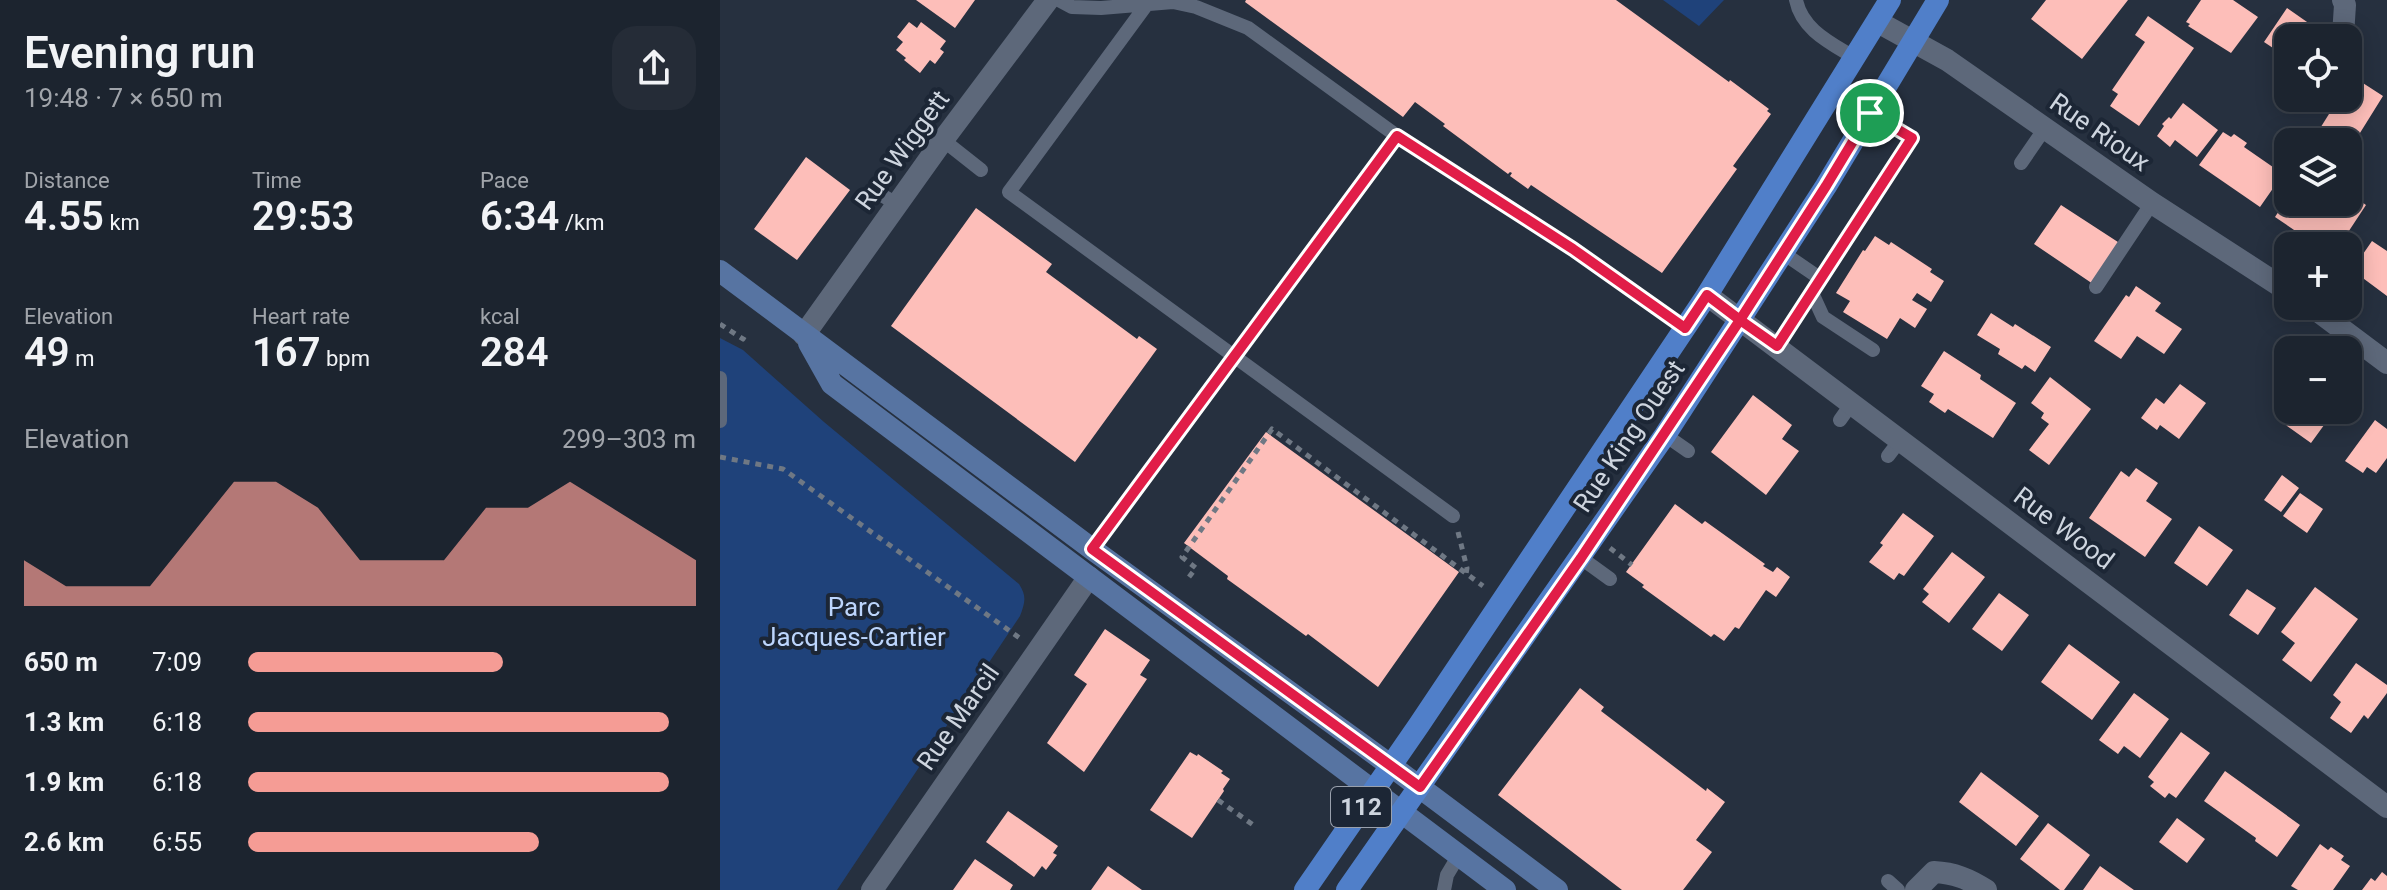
<!DOCTYPE html>
<meta charset="utf-8">
<style>
:root{--surface:#1c242f;--page:#252c37;--text:#f1f3f6;--muted:#a0a4aa;--line:#3a414b;--accent:#f59c95}
body{margin:0;font-family:Roboto,sans-serif;background:var(--page);color:var(--text);height:100vh;display:flex;flex-direction:column;font-size:30px;white-space:nowrap}
*{box-sizing:border-box;margin:0}
p{font-size:26px;color:var(--muted)}
.icon{flex:none;width:44px;height:44px;fill:none;stroke:currentColor;stroke-width:2;stroke-linecap:round;stroke-linejoin:round}
.map{position:relative;flex:1;overflow:hidden}
.side{display:flex;flex-direction:column;background:var(--surface);width:720px}
.side>*{flex:none}
.buttons{position:absolute;left:1554px;top:24px;display:grid;gap:16px}
.buttons a{display:grid;place-items:center;width:88px;height:88px;border-radius:16px;background:var(--surface);box-shadow:0 4px 20px #0003,0 0 0 2px var(--line);font-size:40px}
.pin{position:absolute;display:grid;place-items:center;width:68px;height:68px;color:#fff;margin:-34px;border:4px solid #fff;border-radius:50%;box-shadow:0 2px 8px #0007}
.round{display:grid;place-items:center;flex:none;width:84px;height:84px;border-radius:24px;background:var(--page)}
.overview{display:flex;align-items:center;justify-content:space-between;height:136px;padding:0 24px}
h1{font-size:44px;font-weight:600;line-height:60px}
.metrics{display:grid;grid-template-columns:repeat(3,1fr);gap:12px;height:136px;padding:8px 24px}
.metrics div{display:grid;align-content:center}
.metrics b{font-size:40px;font-weight:600}
.metrics small{font-size:22px;font-weight:400}
.metrics p{font-size:22px}
.chart{height:224px;padding:16px 24px}
.chart p{display:flex;justify-content:space-between}
.chart svg{width:100%;height:144px;margin-top:8px;fill:var(--accent);opacity:.7}
ul{padding:0 24px;list-style:none;font-size:26px}
li{display:grid;grid-template-columns:128px 96px 1fr;align-items:center;height:60px}
li i{height:20px;border-radius:10px;background:var(--accent)}
main{display:flex;flex:1;min-height:0}
.map>svg:first-child{display:block}
</style>
<main>
<section class="side">
<div class="overview"><div><h1>Evening run</h1><p>19:48 · 7 × 650 m</p></div><a class="round"><svg class="icon" aria-label="share" viewBox="0 0 24 24"><path d="M12 15V3M7 8l5-5 5 5M5 13v7h14v-7"/></svg></a></div>
<div class="metrics">
<div><p>Distance</p><b>4.55<small> km</small></b></div>
<div><p>Time</p><b>29:53</b></div>
<div><p>Pace</p><b>6:34<small> /km</small></b></div>
</div>
<div class="metrics">
<div><p>Elevation</p><b>49<small> m</small></b></div>
<div><p>Heart rate</p><b>167<small> bpm</small></b></div>
<div><p>kcal</p><b>284</b></div>
</div>
<div class="chart"><p><span>Elevation</span>299–303 m</p>
<svg viewBox="0 0 160 44" preserveAspectRatio="none"><path d="M0 44V30L10 38L20 38L30 38L40 22L50 6L60 6L70 14L80 30L90 30L100 30L110 14L120 14L130 6L140 14L150 22L160 30V44z"/></svg>
</div>
<ul>
<li><b>650 m</b>7:09<i style="width:57%"></i></li>
<li><b>1.3 km</b>6:18<i style="width:94%"></i></li>
<li><b>1.9 km</b>6:18<i style="width:94%"></i></li>
<li><b>2.6 km</b>6:55<i style="width:65%"></i></li>
</ul>
</section>
<div class="map">
<svg width="1667" height="890" viewBox="0 0 1667 890">
<rect width="100%" height="100%" fill="#26303f"/>
<path fill="#1f427a" d="M943,0H1004L979,26Z
M0,338L23,350L104,422L299,584C307,596 305,603 300,616L117,890H0Z"/>
<path fill="#fdbeb9" d="M196,0H255L235,28Z
M526,0H896L1009,82L1010,80L1049,109L1047,111L1051,114L1013,166L1017,169L942,273L811,185L808,189L790,176L792,173L790,172L788,174L723,126L725,124L695,102L683,117L525,2Z
M1326,0H1408L1362,59L1311,19Z
M1481,0H1513L1538,17L1511,53L1468,26L1470,24L1466,22Z
M1567,8L1610,38H1568V58L1544,42Z
M1428,16L1474,48L1419,126L1390,106L1398,94L1392,90L1425,42L1415,35Z
M189,22L197,28L201,22L226,41L220,49L224,52L215,64L210,60L200,73L184,60L186,58L176,50L183,42L177,37Z
M1632,76L1663,96L1630,149L1628,142H1619L1599,130L1619,98H1628V83Z
M1463,103L1498,130L1477,157L1455,140L1450,147L1437,136L1444,126L1442,124L1449,117L1451,119Z
M1503,132L1511,137L1514,134L1527,143L1524,147L1563,174L1540,207L1479,165Z
M86,157L130,190L77,260L34,229Z
M1628,192L1646,205L1619,246H1598L1590,240L1587,244L1575,236L1577,232L1555,217L1568,197V202H1628Z
M1341,205L1401,244L1373,284L1314,244Z
M256,208L332,264L326,272L417,339L419,336L437,349L355,462L171,326Z
M1155,236L1169,245L1171,242L1212,269L1210,272L1224,281L1211,302L1197,293L1192,300L1207,309L1195,328L1180,318L1167,339L1123,312L1130,301L1116,293L1143,250L1145,251Z
M1652,241L1667,251V296L1632,270Z
M1416,286L1441,303L1435,311L1462,329L1444,354L1417,336L1401,359L1374,341L1406,295L1409,297Z
M1271,313L1293,327L1295,324L1331,347L1315,372L1305,365L1302,369L1278,354L1280,349L1257,335Z
M1224,351L1261,375L1260,379L1296,403L1273,438L1228,409L1225,413L1209,402L1214,394L1201,386Z
M1330,377L1371,409L1329,465L1309,450L1329,424L1321,418L1324,413L1311,403Z
M1460,384L1486,403L1459,439L1440,425L1437,430L1421,418L1436,398L1444,404Z
M1033,395L1072,425L1062,439L1079,451L1046,495L991,452Z
M1572,410H1615L1591,443L1563,423Z
M1655,420L1667,429V458L1656,473L1647,467L1643,473L1625,461Z
M546,432L739,572L658,687L588,634L586,636L507,579L508,576L464,543Z
M1416,468L1438,483L1426,501L1452,519L1425,557L1369,518L1401,471L1409,477Z
M1562,475L1579,488L1561,512L1544,500Z
M1580,493L1603,509L1587,533L1563,516Z
M955,504L982,524L985,521L1045,564L1043,566L1053,572L1057,567L1070,577L1056,597L1046,590L1019,629L1015,627L1004,641L994,634L991,637L922,587L924,585L906,572Z
M1183,513L1214,536L1184,576L1179,573L1174,580L1149,562L1163,545L1160,543Z
M1479,526L1513,550L1487,586L1454,563Z
M1232,552L1265,577L1229,623L1202,602L1209,594L1203,589Z
M1595,587L1638,619L1591,682L1562,660L1575,643L1561,632Z
M1527,589L1556,608L1538,635L1509,615Z
M1279,593L1309,615L1282,651L1252,629Z
M385,629L430,660L420,675L427,679L364,772L327,743L367,684L354,675Z
M1349,644L1400,682L1372,720L1321,682Z
M1636,663L1667,685V693L1648,719L1644,715L1631,733L1610,718L1621,702L1613,695Z
M860,688L884,707L881,711L986,791L987,788L1005,802L976,840L992,852L963,890H902L778,795Z
M1414,693L1449,719L1420,758L1404,746L1398,754L1379,740Z
M1461,732L1490,753L1456,798L1449,793L1445,798L1430,786L1434,782L1428,777Z
M470,752L477,756L478,754L503,771L501,773L510,779L503,789L504,791L472,838L430,810Z
M1505,771L1580,825L1557,857L1535,841L1536,838L1484,801Z
M1261,772L1319,816L1296,846L1239,802Z
M288,811L338,846L333,853L337,855L326,870L322,866L314,877L266,842Z
M1457,818L1485,839L1467,863L1439,842Z
M1328,823L1370,855L1344,890H1340L1300,859Z
M1600,844L1608,850L1611,847L1624,856L1621,860L1630,866L1613,890H1578L1571,886Z
M255,859L293,885L290,890H233Z
M388,866L422,890H371Z
M1380,866L1414,890H1363Z
M1662,872L1667,876V890H1642L1651,878L1655,881Z"/>
<g fill="none" stroke-linecap="round" stroke-linejoin="round">
<path stroke="#6f7884" stroke-width="5" stroke-dasharray="6 6" stroke-linecap="butt" d="M0,324L23,339L26,334
M0,457L63,469L301,639
M738,532L747,568L746,574
M890,548L912,565
M469,577L476,568L462,557L552,429L763,586
M498,800L536,827"/>
<path stroke="#5d687a" stroke-width="14" d="M339,0L352,7L381,8L453,2L476,7L528,28L677,136L853,249L965,328
M1076,0C1082,30 1111,43 1135,58
M427,4L289,192L733,516
M1150,113L1192,138L1092,293L1103,317L1153,350
M223,140L261,170
M1301,163L1325,128
M158,193L177,204
M1063,253L1101,279
M1376,287L1432,203
M1057,346L1092,293
M0,378V421
M1120,420L1132,403
M945,435L968,451
M1168,456L1181,439
M372,549L677,136
M861,558L890,579
M1168,881L1178,890
M724,890L727,875L739,855"/>
<path stroke="#5d687a" stroke-width="22" d="M1623,0L1625,5L1623,35
M1158,22L1227,60L1432,203L1568,291
M987,295L1667,807
M1591,306L1667,363
M84,335L223,140L328,0
M152,890L369,577
M1196,890L1214,872C1234,873 1249,879 1266,890"/>
<path stroke="#5774a2" stroke-width="22" d="M0,271L372,549L670,765L837,890
M89,343L112,384L785,890"/>
<path stroke="#507fc9" stroke-width="22" d="M585,890L699,725L987,295L1170,0
M627,890L945,435L1106,186L1218,0"/>
</g>
<g fill="none" stroke-linecap="round" stroke-linejoin="round">
<g stroke="#fff" stroke-width="16">
<path id="route" d="M1150,113L1106,186L1020,320L987,295L965,328L853,249L677,136L372,549L700,787L861,558L1020,320L1057,346L1192,138L1150,113"/>
</g>
<use href="#route" stroke="#e11d48" stroke-width="10"/>
</g>
<g text-anchor="middle" dominant-baseline="central" stroke-width="8" stroke-linejoin="round" paint-order="stroke">
<rect fill="#1c2635" stroke="#99a0ac" stroke-width="2" x="611" y="787" width="60" height="40" rx="6"/>
<g font-size="24" font-weight="bold" fill="#ced5df">
<text x="641" y="807">112</text>
</g>
<g font-size="26" fill="#ced5df" stroke="#1c2635">
<text transform="translate(1380 132) rotate(35)">Rue Rioux</text>
<text transform="translate(182 150) rotate(-54)">Rue Wiggett</text>
<text transform="translate(909 436) rotate(-56)">Rue King Ouest</text>
<text transform="translate(1344 528) rotate(37)">Rue Wood</text>
<text transform="translate(238 717) rotate(-55)">Rue Marcil</text>
</g>
<g font-size="26" fill="#bcd5fc" stroke="#1c2635">
<text x="134" y="607">Parc<tspan x="134" dy="30">Jacques-Cartier</tspan></text>
</g>
</g>
</svg>
<div class="buttons">
<a><svg class="icon" aria-label="locate" viewBox="0 0 24 24"><circle cx="12" cy="12" r="6"/><path d="M12 2v4M12 18v4M2 12h4M18 12h4"/></svg></a>
<a><svg class="icon" aria-label="layers" viewBox="0 0 24 24"><path d="M12 4l9 5-9 5-9-5zM3 14l9 5 9-5"/></svg></a>
<a>+</a>
<a>−</a>
</div>
<div class="pin" style="left:1150px;top:113px;background:#1e9e55"><svg class="icon" aria-label="arrive" viewBox="0 0 24 24"><path d="M6 21V4h12l-3 4 3 4H6"/></svg></div>
</div>
</main>
